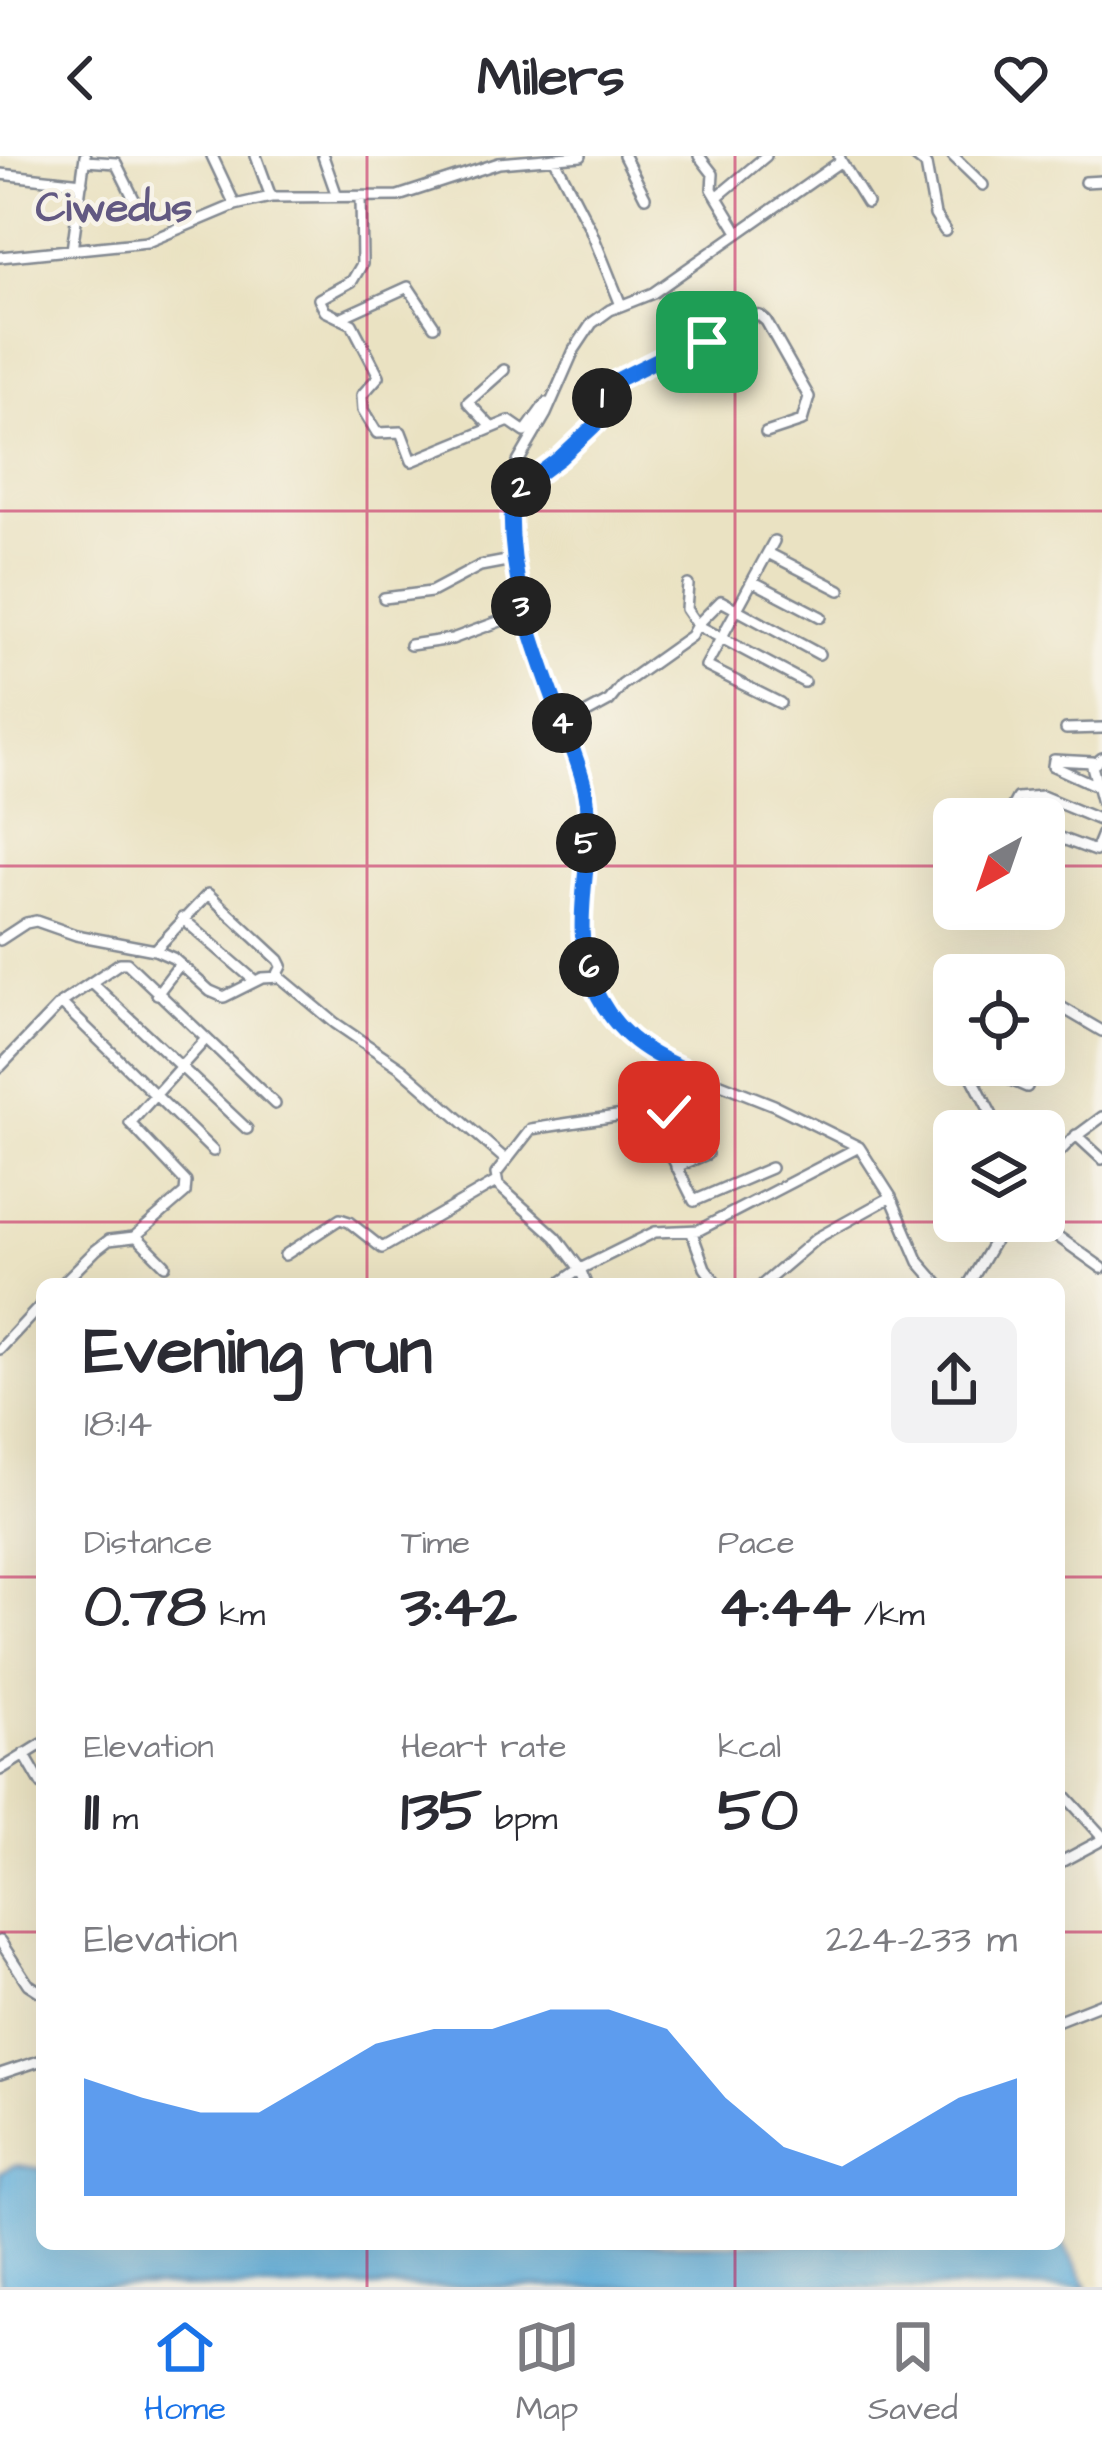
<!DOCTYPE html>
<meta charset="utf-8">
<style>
:root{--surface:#fff;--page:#f2f2f3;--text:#2b2b33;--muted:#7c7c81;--line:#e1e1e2;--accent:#1a73e8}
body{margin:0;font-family:"Architects Daughter",sans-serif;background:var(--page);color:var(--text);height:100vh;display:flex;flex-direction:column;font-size:45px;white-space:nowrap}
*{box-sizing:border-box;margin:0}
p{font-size:39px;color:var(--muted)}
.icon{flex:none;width:66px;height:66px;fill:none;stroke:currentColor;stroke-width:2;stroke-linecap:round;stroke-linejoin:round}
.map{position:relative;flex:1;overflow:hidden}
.drawer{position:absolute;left:36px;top:1122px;width:1029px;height:972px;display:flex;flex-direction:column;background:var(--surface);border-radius:18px;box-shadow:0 12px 48px #0002}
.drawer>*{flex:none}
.needle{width:78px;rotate:220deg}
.fabs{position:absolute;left:933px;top:642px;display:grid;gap:24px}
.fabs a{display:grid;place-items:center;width:132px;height:132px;border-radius:18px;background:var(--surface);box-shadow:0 12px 48px #0002;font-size:60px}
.pin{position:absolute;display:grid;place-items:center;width:102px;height:102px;color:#fff;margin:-51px;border-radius:24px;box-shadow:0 6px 18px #0006}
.km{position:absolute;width:60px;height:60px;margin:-30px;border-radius:50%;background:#222;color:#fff;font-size:33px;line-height:60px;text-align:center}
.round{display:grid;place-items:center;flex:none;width:126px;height:126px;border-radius:18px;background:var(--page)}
.head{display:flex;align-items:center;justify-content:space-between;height:204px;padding:0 48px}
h1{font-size:66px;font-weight:800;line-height:90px}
.figures{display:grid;grid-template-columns:repeat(3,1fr);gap:18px;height:204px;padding:12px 48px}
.figures div{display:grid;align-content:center}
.figures b{font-size:60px;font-weight:800}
.figures small{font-size:33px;font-weight:400}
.figures p{font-size:33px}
.chart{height:336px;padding:24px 48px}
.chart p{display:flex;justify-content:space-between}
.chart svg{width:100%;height:216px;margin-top:12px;fill:var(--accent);opacity:.7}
header{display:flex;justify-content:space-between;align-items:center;height:156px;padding:0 48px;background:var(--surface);font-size:54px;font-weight:800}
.dock{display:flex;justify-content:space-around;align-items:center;height:168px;border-top:3px solid var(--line);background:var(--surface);font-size:33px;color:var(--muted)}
.dock a{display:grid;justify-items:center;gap:6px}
.dock .on{color:var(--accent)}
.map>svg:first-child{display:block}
</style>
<header><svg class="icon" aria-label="back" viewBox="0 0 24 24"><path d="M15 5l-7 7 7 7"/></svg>Milers<svg class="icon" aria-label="heart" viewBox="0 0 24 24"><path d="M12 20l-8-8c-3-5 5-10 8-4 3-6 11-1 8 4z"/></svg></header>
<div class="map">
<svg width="1102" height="2131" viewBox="0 0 1102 2131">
<rect width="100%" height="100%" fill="#f7f3e8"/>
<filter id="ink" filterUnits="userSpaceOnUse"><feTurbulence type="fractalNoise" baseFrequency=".00833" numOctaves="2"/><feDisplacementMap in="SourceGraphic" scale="24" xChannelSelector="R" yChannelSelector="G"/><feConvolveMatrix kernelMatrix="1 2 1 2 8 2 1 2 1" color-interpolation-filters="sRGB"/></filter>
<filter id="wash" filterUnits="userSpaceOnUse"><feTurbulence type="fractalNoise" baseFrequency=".004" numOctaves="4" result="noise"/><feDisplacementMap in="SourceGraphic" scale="48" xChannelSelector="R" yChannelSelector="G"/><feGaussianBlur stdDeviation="2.7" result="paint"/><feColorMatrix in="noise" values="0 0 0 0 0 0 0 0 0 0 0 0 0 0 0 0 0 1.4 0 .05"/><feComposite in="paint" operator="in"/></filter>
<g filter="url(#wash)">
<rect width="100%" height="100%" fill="#eae2c2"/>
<path fill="#65b2de" stroke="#40709e" stroke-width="3" d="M15,2009L42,2013V2088H1059V2080L1088,2131H0V2017Z"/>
</g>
<g filter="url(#ink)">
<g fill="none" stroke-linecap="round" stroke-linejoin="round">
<g stroke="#828890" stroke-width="14">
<path id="minor" d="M212,0L235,49
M256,0L271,41
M323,0L337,40
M624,0L645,41
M699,0L713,18L712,33L738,76
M839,0L841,5L653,137L610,154L592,167L574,194L546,258L518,306L510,390L522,457L586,633L585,787L591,826L608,856L622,874L655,902L774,949L859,991L891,1041L919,1106L938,1128
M915,0L926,9L935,59L945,75
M953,0L983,29
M554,2L590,72L621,149
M85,5L116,7L140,55
M841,5L867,47
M0,18L82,27
M1085,26L1102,25
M361,41L362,108L352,125L319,143L325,155L352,168L379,220L362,239L363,254L377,277L401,276L412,305L509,265L525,276L546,247
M717,41L766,0
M72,94L85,0
M0,101L147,86L235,49L271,41L398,40L499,7L581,0
M342,161L408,131L434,170
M492,272L468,246L504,214
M512,338L560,301L597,267L603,239L613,224L661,202L703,190L746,157L760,160L766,165L809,241L802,265L766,277
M774,385L706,510L780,547
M768,397L840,434
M752,425L821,461
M384,442L431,436L480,410L512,404
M410,489L452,483L522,457
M804,526L697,469L721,445L819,498
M563,570L609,545L622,529L691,480L697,469L686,453L688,429
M1066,573L1102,572
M1102,602L1092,610L1102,647
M1093,606L1054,604L1053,610L1099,631
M1012,663L1009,657L1017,642L1042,640L1102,665
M1044,676L1095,695L1102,678
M182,762L255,825
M0,784L26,767L36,765L76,779L155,794L173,802L210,835L224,841L262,822L280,821L335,867L401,912L506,1004
M155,794L208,738L279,804L282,810L277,820
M92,827L247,973
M157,838L180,808
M1044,841L1102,875
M1044,896L1058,902
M0,911L61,847
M1004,921L1027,931
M649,955L694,1045L771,1012
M995,965L972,921L977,918L1004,921L1012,909
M1076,979L1102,1003
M213,995L61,847L120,807H127L275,948
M676,1011L707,998
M1044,1012L1071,984L1102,961
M1036,1065L1102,1112
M692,1077L705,1112L717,1128
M136,1080L165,1109
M285,1099L340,1063L349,1066L382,1092L496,1026
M62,1128L96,1094L109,1084L134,1081L185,1037L186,1026L130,967L205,884
M559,1128L580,1113L655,1076L699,1074L859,991
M586,1128L580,1113L556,1081L498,1029L496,1018L531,973L649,955H676L691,946L710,923
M763,1128L817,1082L891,1041
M969,1128L1006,1065
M0,1193L42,1148
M24,1598L42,1629
M0,1614L42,1588
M1059,1633L1102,1680
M1059,1707L1102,1684
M0,1785L28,1828L42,1837
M1059,1864L1102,1847
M0,1918L42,1904"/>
</g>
<use href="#minor" stroke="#fff" stroke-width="9"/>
</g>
</g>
<g fill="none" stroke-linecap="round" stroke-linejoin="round" filter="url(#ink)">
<g stroke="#fff" stroke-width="24">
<path id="route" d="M669,956L684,952L710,923C657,903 617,885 593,829C567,769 597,699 586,638C582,614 571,590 563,568C535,491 506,421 512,338L560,302L597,267L607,229L661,202L707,186"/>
</g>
<use href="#route" stroke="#1a73e8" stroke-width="15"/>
</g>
<path fill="none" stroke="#c2185b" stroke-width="3" stroke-opacity="0.55" d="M367,0V1128M735,0V1128M0,355H1102M0,710H954M1044,710H1102M0,1066H1102M0,1421H42M1059,1421H1102M0,1776H42M1059,1776H1102M367,2088V2131M735,2088V2131"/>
<g text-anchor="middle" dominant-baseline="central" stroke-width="9" stroke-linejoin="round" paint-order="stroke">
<g font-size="42" font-weight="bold" fill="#625982" stroke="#f7f3e8">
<text x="114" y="53">Ciwedus</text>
</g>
</g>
</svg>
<div class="fabs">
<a><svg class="needle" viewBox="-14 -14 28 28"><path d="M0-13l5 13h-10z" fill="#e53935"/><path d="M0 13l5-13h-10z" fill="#7c7c81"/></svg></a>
<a><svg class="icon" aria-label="locate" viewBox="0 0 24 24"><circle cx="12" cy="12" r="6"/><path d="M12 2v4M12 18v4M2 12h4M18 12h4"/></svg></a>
<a><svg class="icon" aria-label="layers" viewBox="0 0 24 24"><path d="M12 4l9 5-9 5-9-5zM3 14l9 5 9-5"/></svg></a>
</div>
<div class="pin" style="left:707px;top:186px;background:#1e9e55"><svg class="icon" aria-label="arrive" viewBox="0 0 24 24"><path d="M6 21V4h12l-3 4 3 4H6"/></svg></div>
<div class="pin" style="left:669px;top:956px;background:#d93025"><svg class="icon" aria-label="check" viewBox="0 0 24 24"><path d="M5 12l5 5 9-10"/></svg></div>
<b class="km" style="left:602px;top:242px">1</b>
<b class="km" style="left:521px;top:331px">2</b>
<b class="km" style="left:521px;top:450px">3</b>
<b class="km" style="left:562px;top:567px">4</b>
<b class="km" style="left:586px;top:687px">5</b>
<b class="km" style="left:589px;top:811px">6</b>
<section class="drawer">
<div class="head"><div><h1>Evening run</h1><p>18:14</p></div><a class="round"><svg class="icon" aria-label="share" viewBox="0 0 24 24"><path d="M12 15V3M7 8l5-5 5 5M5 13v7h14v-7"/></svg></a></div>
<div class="figures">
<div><p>Distance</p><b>0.78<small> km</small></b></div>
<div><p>Time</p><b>3:42</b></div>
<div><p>Pace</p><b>4:44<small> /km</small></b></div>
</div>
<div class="figures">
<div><p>Elevation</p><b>11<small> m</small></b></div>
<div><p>Heart rate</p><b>135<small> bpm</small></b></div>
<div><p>kcal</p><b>50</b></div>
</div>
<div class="chart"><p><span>Elevation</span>224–233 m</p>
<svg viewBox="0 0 160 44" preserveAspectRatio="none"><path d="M0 44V20L10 24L20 27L30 27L40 20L50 13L60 10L70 10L80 6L90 6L100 10L110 24L120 34L130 38L140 31L150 24L160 20V44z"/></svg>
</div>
</section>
</div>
<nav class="dock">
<a class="on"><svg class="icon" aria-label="home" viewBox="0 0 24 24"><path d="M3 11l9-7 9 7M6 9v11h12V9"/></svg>Home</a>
<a><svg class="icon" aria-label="map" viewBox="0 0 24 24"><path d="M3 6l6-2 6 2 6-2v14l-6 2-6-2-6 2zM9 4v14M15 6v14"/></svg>Map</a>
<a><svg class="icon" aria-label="saved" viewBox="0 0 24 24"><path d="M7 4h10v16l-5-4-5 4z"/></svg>Saved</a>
</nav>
